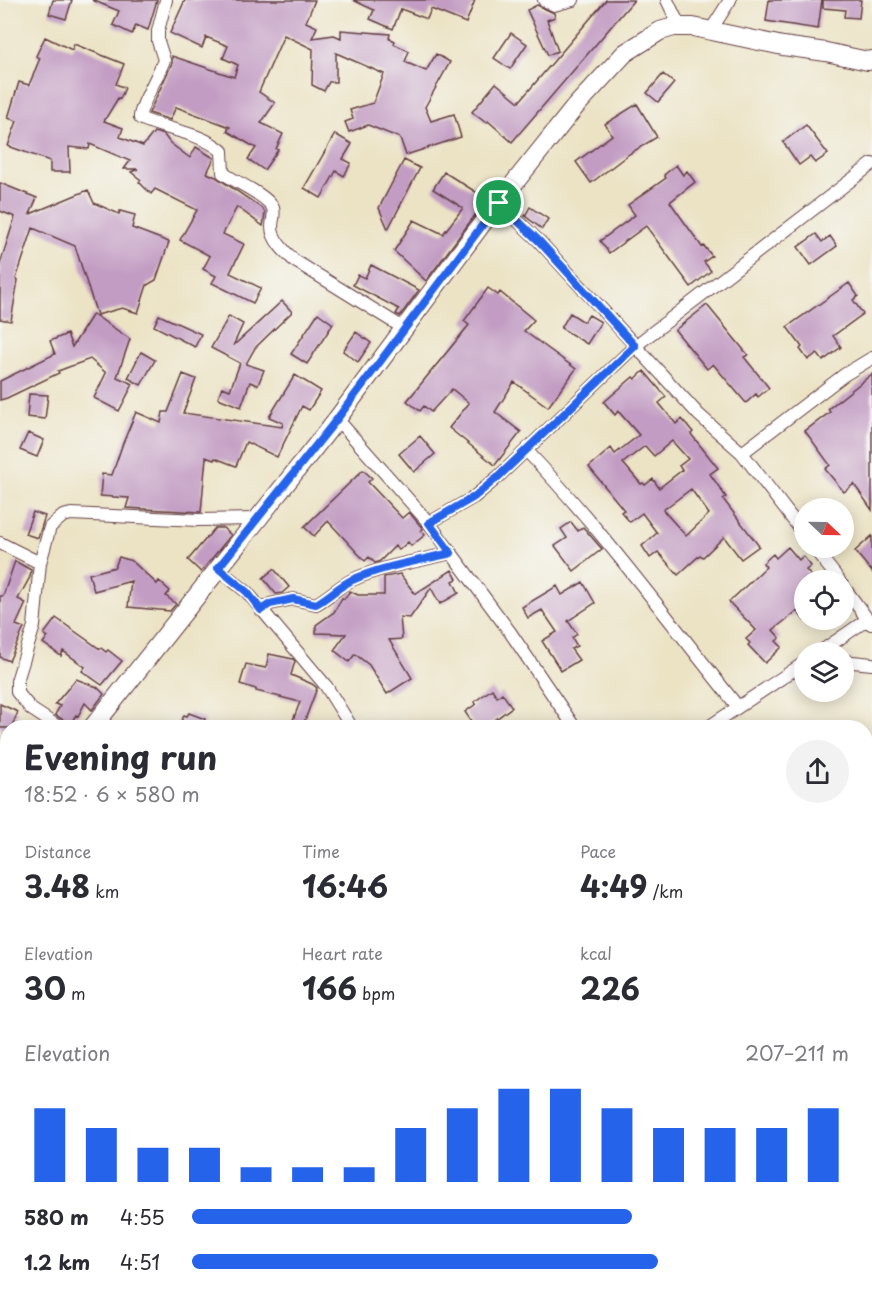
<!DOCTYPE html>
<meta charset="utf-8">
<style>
:root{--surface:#fff;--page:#f2f2f3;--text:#2b2b33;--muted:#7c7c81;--accent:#2563eb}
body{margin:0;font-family:"Playpen Sans",sans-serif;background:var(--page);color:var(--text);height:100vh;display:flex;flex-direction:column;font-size:22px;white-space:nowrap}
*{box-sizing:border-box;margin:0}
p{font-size:20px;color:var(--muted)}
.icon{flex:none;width:33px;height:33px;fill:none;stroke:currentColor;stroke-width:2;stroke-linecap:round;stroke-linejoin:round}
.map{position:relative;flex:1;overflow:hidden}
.side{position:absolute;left:0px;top:720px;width:873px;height:576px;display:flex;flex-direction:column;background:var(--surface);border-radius:24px 24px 0 0;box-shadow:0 3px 15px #0003}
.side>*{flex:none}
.needle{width:39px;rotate:112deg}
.controls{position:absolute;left:794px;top:498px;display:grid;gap:12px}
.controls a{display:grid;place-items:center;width:60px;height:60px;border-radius:50%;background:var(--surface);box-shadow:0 3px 15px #0003;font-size:30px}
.pin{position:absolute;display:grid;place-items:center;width:51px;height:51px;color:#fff;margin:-26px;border:3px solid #fff;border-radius:50%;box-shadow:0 2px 6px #0007}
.round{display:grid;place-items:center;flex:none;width:63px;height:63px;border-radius:32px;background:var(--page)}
.head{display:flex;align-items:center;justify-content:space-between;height:102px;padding:0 24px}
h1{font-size:33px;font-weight:700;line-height:45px}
.figures{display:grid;grid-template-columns:repeat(3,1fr);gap:9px;height:102px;padding:6px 24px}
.figures div{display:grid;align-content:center}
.figures b{font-size:30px;font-weight:700}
.figures small{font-size:16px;font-weight:400}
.figures p{font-size:16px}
.chart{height:168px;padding:12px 24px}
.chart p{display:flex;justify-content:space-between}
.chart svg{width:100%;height:108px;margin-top:6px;stroke:var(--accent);stroke-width:6}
ul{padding:0 24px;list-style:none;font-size:20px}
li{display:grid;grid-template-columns:96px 72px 1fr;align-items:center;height:45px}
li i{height:15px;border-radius:8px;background:var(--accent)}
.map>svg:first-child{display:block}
</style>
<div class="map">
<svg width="872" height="1296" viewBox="0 0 872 1296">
<rect width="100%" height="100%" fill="#f6f6f2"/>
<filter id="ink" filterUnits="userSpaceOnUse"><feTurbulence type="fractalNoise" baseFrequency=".0167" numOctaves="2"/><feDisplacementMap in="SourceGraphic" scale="12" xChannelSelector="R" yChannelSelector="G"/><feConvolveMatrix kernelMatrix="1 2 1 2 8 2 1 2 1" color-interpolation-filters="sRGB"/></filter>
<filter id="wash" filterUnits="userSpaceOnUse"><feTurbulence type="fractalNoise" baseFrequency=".008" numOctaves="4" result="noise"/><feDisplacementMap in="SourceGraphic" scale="24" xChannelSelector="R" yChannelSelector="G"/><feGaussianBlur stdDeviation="1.35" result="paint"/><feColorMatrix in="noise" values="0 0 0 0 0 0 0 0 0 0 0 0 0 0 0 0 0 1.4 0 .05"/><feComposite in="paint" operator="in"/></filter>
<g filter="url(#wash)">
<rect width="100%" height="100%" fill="#ece3c5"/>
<g id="blocks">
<path fill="#c29cc3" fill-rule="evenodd" d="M53,0H72L66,19L49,14Z
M92,0H157L148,30L136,25L132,34L113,25L119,11Z
M185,0H315L306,22L317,27L312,38L334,35L341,38V30L390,34L389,38L395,41L394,44L409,51L405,62L426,71L436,54L450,62L425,107L431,121L454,114L461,137L406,155L400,138L368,125L349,132L345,122L353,119L350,110L373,103L384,74L336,53V82H329L324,91L312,85L313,49L284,35L259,92L275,103L261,123L283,134L276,149L278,150L264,170L248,159L256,148L227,131L230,127L176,107L170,120L149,113L172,63V56L234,77L238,65L223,58L228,46L206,37L202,48L170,33Z
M353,0H475L466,23L431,9L427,19L401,9L393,29L370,19L374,10Z
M606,0H634L512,142L488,121L486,123L472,112L496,83L519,102Z
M769,0H822L818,29L766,21Z
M823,0H861L859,18L844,17L845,10L823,8Z
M537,5L554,13L555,17L547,20L558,51L548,55L527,10Z
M511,33L527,44L510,69L494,58Z
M45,37L72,50L74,44L124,64L116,84L125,88L120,99L118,98L104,121L123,128L120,137L143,146L154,132L164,135L170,143L190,158L196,147L214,158L207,173L216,177L263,209L265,213L263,226L237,207L223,234L244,244L230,273L261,288L253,303L212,283L216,276L203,269L210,256L180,240L197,210L155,189L151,194L139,182L141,180L131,172L138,169H124L130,161L90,144L89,149L69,147L70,172H50V161L8,146L17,121L8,118L19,82L29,85L40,58L36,56Z
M663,74L674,83L658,102L647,93Z
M637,104L657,137L629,154L591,183L576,162L612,135L605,124Z
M806,125L828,154L815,163L810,157L799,165L783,142Z
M335,134L352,144L343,159L351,163L344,176L336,171L321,198L304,188Z
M404,160L420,168L388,229L379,208Z
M676,165L683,175L687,171L695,182L670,202L702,247L704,246L712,256L704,262L711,271L691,287L646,226L609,253L600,241L635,215L628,205L666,178L664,175Z
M444,172L487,199L426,281L394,251L414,220L443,234L463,208L433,189Z
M0,183L37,198L30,214L88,190L94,203L119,214L120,211L135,215L132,228L169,242L156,280L147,285L138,313L122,308L97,315L75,246L33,228L16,279L18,280L11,321L0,319V264L15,217L0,211Z
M530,207L548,219L542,229L525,216Z
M816,234L822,242L830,236L837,246L811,265L798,247Z
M371,265L419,290L400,316L396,314L399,309L353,285L358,275L365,278Z
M849,283L858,296L853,300L863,314L833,336L841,347L823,361L817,353L808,360L800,349L802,347L787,327Z
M488,288L498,295L500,292L534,320L524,331L576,369L548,407L514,382L495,412L521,432L495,465L449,428L469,403L452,389L431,412L424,406L420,411L407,401L469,325L464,321Z
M282,301L292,312L255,348L246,364L264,370L258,385L250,382L241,407L218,398L222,387L230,390L240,363L211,348L229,316L243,324L233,346Z
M707,305L748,355L744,357L769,388L758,397L756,394L746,403L713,364L707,369L675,330Z
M318,313L333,324L307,364L291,354Z
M570,313L584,322L589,315L601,322L587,344L561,328Z
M93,314L130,339L117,377L133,384L119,411L94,398L106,373L90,359L58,371L59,373L7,398L0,400V381L55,354L50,341L67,334L72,347Z
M159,315L201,334L195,347L154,326Z
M356,332L371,343L358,362L343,351Z
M141,352L155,360L141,385L128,378Z
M644,371L666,397L659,403L676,424L682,419L693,432L691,434L718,468L710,474L726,497L723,499L759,546L741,559L724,537L703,557L700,555L678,575L658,552L650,558L642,546L657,533L642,513L630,522L621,512L624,510L589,467L611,448L615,454L639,435L618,411L615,415L604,402L633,377L635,379ZM672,441L688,459L679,466L682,470L659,488L653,479L645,485L643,483L641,484L623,463L645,446L654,456ZM691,489L709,514L686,536L663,510Z
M183,374L196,379L183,413L282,427L283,423L269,417L295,375L321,391L309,410L302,406L277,457L246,442L236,466L215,458L214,460L206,457L201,512L126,508L129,498L100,496L102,474L112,475L123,443L136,412L161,423L163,412H168Z
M872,374V510L854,484L844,492L825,469L830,465L805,431L830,412L828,409Z
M29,394L48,395L45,419L27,417Z
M28,433L44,440L37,457L20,450Z
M420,436L435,454L414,472L399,454Z
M363,470L372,478L368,482L402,518L409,512L423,529L421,530L425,535L411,546L408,542L399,550L395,546L380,561L375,563L369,557L365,561L328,521L314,536L304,527Z
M33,512L45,516L38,538L25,534Z
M571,522L578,531L583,527L602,549L574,571L555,546L567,538L561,529Z
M215,528H223L231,535L201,572L188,560Z
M872,536V572L855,551Z
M788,547L799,560L803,556L811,566L806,570L815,580H804V620L797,611L773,630L780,638L776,641L782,647L765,663L748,645L750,643L746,639L756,630L729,602L766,567L763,563L773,554L776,558Z
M119,557L132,561L157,584L159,581L170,591L166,596L176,604L170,611L128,607L131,581L94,591L89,574L115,567Z
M15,561L31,570L30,577L18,599L26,603L16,625L24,628L9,661L0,657V596H3Z
M274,569L289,587L282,593L276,594L263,578Z
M452,570L457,579L453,581L459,593L440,604L431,588L410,618L400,617L402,639L389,640L412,678L387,694L369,665L355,654L349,662L334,650L346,634L316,633V625L334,612L342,598L344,599L350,591L358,595H384V577L400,574L415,594Z
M583,582L595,603L568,621L577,634L572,638L577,646L571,649L579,660L561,671L542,641L557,632L542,610L528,618L522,607L557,586L562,595Z
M56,618L100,649L101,648L106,652L108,650L122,661L102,685L82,671L85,667L63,651L61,656L43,643L48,637L44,634Z
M269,654L293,659L295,661L291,675L312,684L317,688L302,728H290L300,702L256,691V689L240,684L246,664L266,668Z
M76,679L97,687L104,694L92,710L85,703L78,716L76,715L68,727L65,721L55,715L60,706L55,704Z
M492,689L497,697L502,693L512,707L484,728H476L465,712L476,704L474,702Z
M0,704L18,712L11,728H0Z
M189,713L205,719L203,724L211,728H179L184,715L187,716Z"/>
</g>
</g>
<g filter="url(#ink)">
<use href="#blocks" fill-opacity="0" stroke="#623c42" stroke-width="1.5"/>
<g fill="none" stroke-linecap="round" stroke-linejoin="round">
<g stroke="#623c42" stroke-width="14">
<path id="street" d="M166,0L158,31V41L164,60C160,72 138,110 140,118C167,131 198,131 222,151L223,173C235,182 267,195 273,208C275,215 272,220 272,227C272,240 286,253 295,261L405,329
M544,0L554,5L573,0
M667,0L680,27
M711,30L730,0
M499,203L539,241L699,415L742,453L804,534
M337,419L429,523L510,632L575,728
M527,451C603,531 669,621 738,707
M742,453L844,375L872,358
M429,523L474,497L498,477L635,346L872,164
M0,543L40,563
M814,548L839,580
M218,569L247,592L326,686L352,728
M843,586L871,624
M261,610L270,604L293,599L316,604C329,597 339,586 352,580C383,566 418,561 451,553
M820,652L868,619
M843,661L872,664
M60,728L31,709L17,692V681L34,626L40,563L50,527L63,516L71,514L198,520L257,519
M707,728L804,663
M866,798L872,793
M0,1057L8,1064
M866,1085L872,1084
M0,1227L8,1220
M259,1288L262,1296
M721,1288L727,1296
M84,1296L87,1288"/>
</g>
<g stroke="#623c42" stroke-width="20">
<path id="secondary" d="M92,728L337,419L487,217L575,107L625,53L660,31L674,27H693L783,46L826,52L868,61L872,60
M0,844L8,835"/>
</g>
<path stroke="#623c42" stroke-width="2" stroke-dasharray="1.5 4.5" stroke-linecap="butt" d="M364,727L370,725L382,728
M385,1296L396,1288"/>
<use href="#street" stroke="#fff" stroke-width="12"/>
<use href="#secondary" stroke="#fff" stroke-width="18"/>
</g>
</g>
<g fill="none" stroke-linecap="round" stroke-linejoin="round" filter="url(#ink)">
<g stroke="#fff" stroke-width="12">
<path id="route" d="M499,203L539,241L635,346L498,477L474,497L429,523L451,553C418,561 383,566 352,580C339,586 329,597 316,604L293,599L270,604L261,610L247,592L218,568L337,419Z"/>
</g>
<use href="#route" stroke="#2563eb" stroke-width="8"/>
</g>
</svg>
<div class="controls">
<a><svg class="needle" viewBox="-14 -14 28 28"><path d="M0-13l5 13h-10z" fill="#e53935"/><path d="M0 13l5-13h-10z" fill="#7c7c81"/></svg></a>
<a><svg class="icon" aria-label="locate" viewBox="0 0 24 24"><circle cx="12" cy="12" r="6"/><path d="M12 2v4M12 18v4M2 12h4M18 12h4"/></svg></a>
<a><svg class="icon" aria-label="layers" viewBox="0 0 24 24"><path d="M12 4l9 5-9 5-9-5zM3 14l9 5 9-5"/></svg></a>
</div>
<div class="pin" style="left:499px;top:203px;background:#1e9e55"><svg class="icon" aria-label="arrive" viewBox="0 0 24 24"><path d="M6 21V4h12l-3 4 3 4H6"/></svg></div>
<section class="side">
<div class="head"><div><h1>Evening run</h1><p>18:52 · 6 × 580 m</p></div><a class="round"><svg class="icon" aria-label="share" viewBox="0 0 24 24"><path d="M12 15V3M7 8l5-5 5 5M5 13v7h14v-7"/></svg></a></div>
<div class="figures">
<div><p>Distance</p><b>3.48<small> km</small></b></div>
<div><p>Time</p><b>16:46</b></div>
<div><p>Pace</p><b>4:49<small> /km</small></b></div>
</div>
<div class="figures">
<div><p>Elevation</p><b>30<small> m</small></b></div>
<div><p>Heart rate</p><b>166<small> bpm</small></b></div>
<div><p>kcal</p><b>226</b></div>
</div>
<div class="chart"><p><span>Elevation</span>207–211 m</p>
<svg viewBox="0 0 160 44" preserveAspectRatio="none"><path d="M5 44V14M15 44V22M25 44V30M35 44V30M45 44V38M55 44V38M65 44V38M75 44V22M85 44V14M95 44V6M105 44V6M115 44V14M125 44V22M135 44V22M145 44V22M155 44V14"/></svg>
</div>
<ul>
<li><b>580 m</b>4:55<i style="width:67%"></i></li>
<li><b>1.2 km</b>4:51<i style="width:71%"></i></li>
</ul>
</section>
</div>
